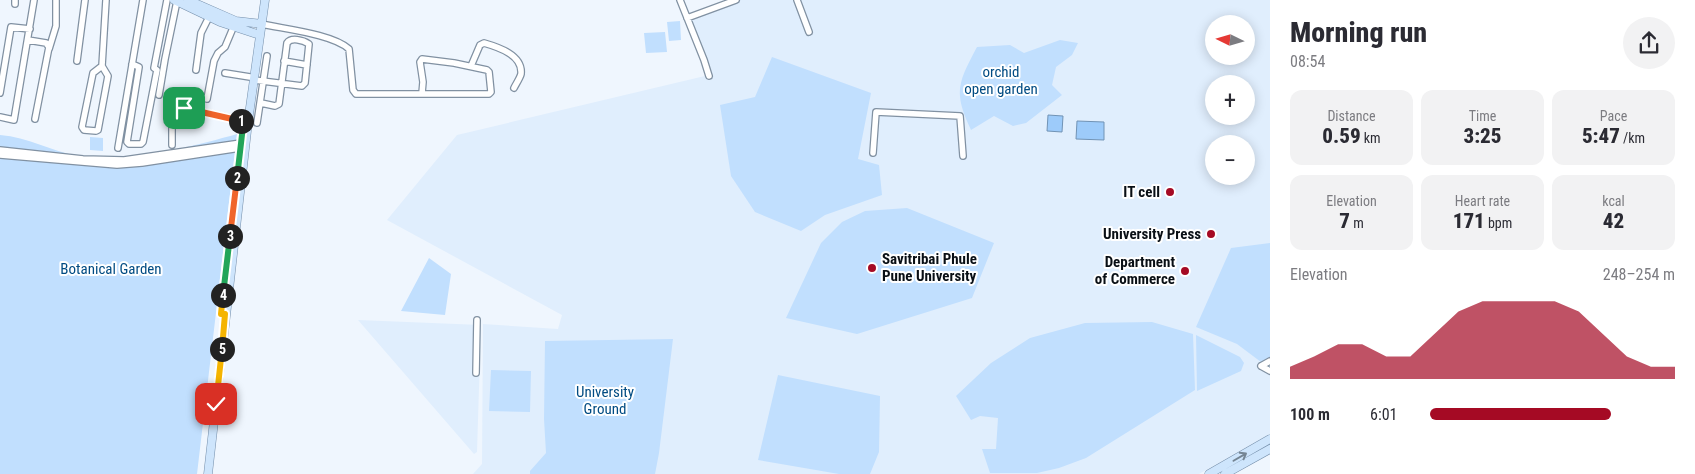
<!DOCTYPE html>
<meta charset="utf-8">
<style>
:root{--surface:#fff;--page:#f2f2f3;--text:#2b2b33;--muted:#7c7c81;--accent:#a50a24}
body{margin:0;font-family:"Roboto Condensed",sans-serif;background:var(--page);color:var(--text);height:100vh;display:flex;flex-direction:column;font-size:19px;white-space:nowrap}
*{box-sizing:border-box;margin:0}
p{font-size:16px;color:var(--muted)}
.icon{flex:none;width:28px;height:28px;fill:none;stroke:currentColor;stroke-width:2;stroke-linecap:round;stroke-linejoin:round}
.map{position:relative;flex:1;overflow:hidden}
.side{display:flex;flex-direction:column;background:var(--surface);width:425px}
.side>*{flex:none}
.needle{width:32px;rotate:275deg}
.controls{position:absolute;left:1205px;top:15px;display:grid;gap:10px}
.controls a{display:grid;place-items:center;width:50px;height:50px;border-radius:50%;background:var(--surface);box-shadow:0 2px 12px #0003;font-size:25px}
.pin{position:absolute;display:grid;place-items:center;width:42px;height:42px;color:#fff;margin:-21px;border-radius:10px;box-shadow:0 2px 8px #0006}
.km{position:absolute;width:25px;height:25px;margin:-12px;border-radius:50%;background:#222;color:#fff;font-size:14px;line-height:25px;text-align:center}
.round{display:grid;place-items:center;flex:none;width:52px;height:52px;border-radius:26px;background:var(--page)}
.summary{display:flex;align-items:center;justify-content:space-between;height:85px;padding:0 20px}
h1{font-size:28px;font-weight:800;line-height:38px}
.figures{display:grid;grid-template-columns:repeat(3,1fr);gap:8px;height:85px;padding:5px 20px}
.figures div{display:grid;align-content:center;border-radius:12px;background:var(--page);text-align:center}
.figures b{font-size:21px;font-weight:800}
.figures small{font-size:14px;font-weight:400}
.figures p{font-size:14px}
.chart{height:140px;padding:10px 20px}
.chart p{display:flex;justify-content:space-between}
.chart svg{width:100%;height:90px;margin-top:5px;fill:var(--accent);opacity:.7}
ul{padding:0 20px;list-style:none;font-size:16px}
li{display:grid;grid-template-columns:80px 60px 1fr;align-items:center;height:38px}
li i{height:12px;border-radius:6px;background:var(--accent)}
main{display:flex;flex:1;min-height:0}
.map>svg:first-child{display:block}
</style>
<main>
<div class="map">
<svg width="1270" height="474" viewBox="0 0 1270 474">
<rect width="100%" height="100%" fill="#eff6fe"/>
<path fill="#e0eefd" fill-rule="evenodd" d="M739,0H1270V434L1199,474H473L482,464L483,324L558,329L562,315L387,220L457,135L709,75L687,18ZM1214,24H1246V56H1214ZM1214,84H1246V116H1214ZM1214,144H1246V176H1214Z
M358,320L481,325L477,452L474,454Z"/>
<path fill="#c1dffe" d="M680,21L681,40L669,41L667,22Z
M665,32L667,52L646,53L644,33Z
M1060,40L1078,43L1072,55L1056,67L1052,85L1062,95L1026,123L1013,126L994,116L971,130C953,92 958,83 977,47L1010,45L1024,53Z
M772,57L871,93L858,159L879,165L882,195L825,215L801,231L755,212L731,176L720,105L755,97Z
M237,134L197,474H0V135C28,137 51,151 78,156C121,165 195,146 237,134Z
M90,137L103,138V151L90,150Z
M907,208L994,243L972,298L857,334L786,318L821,243L842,222L865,211Z
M1270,243V357L1261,362L1237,344L1196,327L1231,248Z
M429,258L451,274L445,315L401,311Z
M1152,322L1193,334L1195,390L1086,458L1059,468L1037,473H990L982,449H996L998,418L980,416L971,420L956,396L991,363L1030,338L1085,323Z
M1196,335L1240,357L1244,363L1241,371L1197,391Z
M673,339L659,453L655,474H530V471L546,453L544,419L545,341Z
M491,370L531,371L530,412L489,411Z
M778,375L880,396L879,452L870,474H839L758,460Z"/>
<path fill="#9dcbfa" stroke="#7193b5" d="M1048,115L1063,116L1062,132L1047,131Z
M1077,121L1104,122V140L1076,139Z"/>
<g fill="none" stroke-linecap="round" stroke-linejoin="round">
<g stroke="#8191a2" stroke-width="8">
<path id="minor" d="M680,0L704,60L709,76
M797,0L809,32
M15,4V0
M687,18L736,0
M262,24C284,29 333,34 349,49L353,90L356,94H489L491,92L489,72L487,70L454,63L422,59L420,62L423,82L422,93
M28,40L46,43L49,47L35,119
M49,49L56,26V0
M77,61L85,0
M284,61L307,65
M132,64L139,67L127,142L129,144H141L143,142L157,70L154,68L167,0
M102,66L93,73L82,127L84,130L96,131L98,130L108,76L102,66L106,0
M471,66L480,45L484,43C498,47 523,55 521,74C520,78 516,84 514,88
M196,70L201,33L210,15
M225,73L250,77
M254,80L302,86L305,83L309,44C303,40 291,37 287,43L279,104L275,106L261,103
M0,93L11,27L30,29
M159,95L165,59L177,1
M171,112L180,92L207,99L214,61L218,53L225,47L233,28
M0,117L14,120L34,0
M257,123L267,56
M172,145V128L184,108L243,121
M118,148L143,0
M0,150L83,159L124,160L241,143
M873,153L876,112L960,116L963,156
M0,155L117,165L142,163L240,148
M1261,366L1270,371
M1261,366L1270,361
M476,373L477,320"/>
</g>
<g stroke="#748eaa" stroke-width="9">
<path id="major" d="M174,0L220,22L260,35
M188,0L236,21L262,24
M208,474L248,122L265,0
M1209,474L1270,439
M1225,474L1270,449"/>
</g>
<use href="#minor" stroke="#fff" stroke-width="5.5"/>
<use href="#major" stroke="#cee5fc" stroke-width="8"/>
</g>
<defs><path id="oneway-shaft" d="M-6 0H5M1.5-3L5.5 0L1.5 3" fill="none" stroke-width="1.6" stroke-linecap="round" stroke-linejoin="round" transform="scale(1.25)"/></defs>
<use stroke="#758594" href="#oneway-shaft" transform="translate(1240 457) rotate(-30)"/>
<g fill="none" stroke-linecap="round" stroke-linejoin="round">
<g stroke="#fff" stroke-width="10">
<path id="split-1" d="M184,108L241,121"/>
</g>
<g stroke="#fff" stroke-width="10">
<path id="split-2" d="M237,178L243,126V121H241"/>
</g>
<g stroke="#fff" stroke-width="10">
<path id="split-3" d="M230,236L237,178"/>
</g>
<g stroke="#fff" stroke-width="10">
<path id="split-4" d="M223,295L230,236"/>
</g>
<g stroke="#fff" stroke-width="10">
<path id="split-5" d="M222,349L225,314H221L223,295"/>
</g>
<g stroke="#fff" stroke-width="10">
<path id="split-6" d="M216,404L222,349"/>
</g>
<use href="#split-1" stroke="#f0652b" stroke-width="6"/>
<use href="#split-2" stroke="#22a559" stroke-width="6"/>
<use href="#split-3" stroke="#f0652b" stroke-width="6"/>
<use href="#split-4" stroke="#22a559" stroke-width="6"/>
<use href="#split-5" stroke="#f5b400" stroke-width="6"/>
<use href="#split-6" stroke="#f5b400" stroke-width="6"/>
</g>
<g fill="#a50a24" stroke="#fff" stroke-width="2">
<circle cx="1170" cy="192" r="5"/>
<circle cx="1211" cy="234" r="5"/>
<circle cx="872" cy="268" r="5"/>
<circle cx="1185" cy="271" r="5"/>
</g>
<g text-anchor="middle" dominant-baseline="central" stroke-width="4" stroke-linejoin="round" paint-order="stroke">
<g font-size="15" fill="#004b82" stroke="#fff">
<text x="1001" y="72">orchid<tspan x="1001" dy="17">open garden</tspan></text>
<text x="111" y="269">Botanical Garden</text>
<text x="605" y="392">University<tspan x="605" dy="17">Ground</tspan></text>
</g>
<g font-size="15" font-weight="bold" fill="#090f15" stroke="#fff" text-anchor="end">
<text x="1160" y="192">IT cell</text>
<text x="1201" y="234">University Press</text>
<text x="882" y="259" text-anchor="start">Savitribai Phule<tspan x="882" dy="17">Pune University</tspan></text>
<text x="1175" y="262">Department<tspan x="1175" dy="17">of Commerce</tspan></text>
</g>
</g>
</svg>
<div class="controls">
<a><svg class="needle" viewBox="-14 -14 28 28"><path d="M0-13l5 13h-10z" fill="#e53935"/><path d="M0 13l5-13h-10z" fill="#7c7c81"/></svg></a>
<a>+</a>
<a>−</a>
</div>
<div class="pin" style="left:184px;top:108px;background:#1e9e55"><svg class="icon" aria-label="arrive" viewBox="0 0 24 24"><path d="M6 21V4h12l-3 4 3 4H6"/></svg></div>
<div class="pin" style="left:216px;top:404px;background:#d93025"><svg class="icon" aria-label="check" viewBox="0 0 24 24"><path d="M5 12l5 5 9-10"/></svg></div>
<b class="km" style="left:241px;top:121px">1</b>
<b class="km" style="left:237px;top:178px">2</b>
<b class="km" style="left:230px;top:236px">3</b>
<b class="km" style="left:223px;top:295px">4</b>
<b class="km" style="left:222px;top:349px">5</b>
</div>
<section class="side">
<div class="summary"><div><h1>Morning run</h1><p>08:54</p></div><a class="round"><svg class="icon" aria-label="share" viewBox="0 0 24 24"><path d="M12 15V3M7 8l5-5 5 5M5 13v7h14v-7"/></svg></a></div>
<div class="figures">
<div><p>Distance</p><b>0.59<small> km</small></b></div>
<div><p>Time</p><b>3:25</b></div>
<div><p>Pace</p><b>5:47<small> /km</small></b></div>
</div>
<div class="figures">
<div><p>Elevation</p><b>7<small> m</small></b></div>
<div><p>Heart rate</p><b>171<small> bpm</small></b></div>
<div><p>kcal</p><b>42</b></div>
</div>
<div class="chart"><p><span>Elevation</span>248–254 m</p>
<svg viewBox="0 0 160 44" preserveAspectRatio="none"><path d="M0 44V38L10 33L20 27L30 27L40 33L50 33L60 22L70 11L80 6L90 6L100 6L110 6L120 11L130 22L140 33L150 38L160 38V44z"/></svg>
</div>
<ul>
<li><b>100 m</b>6:01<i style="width:74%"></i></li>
</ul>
</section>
</main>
